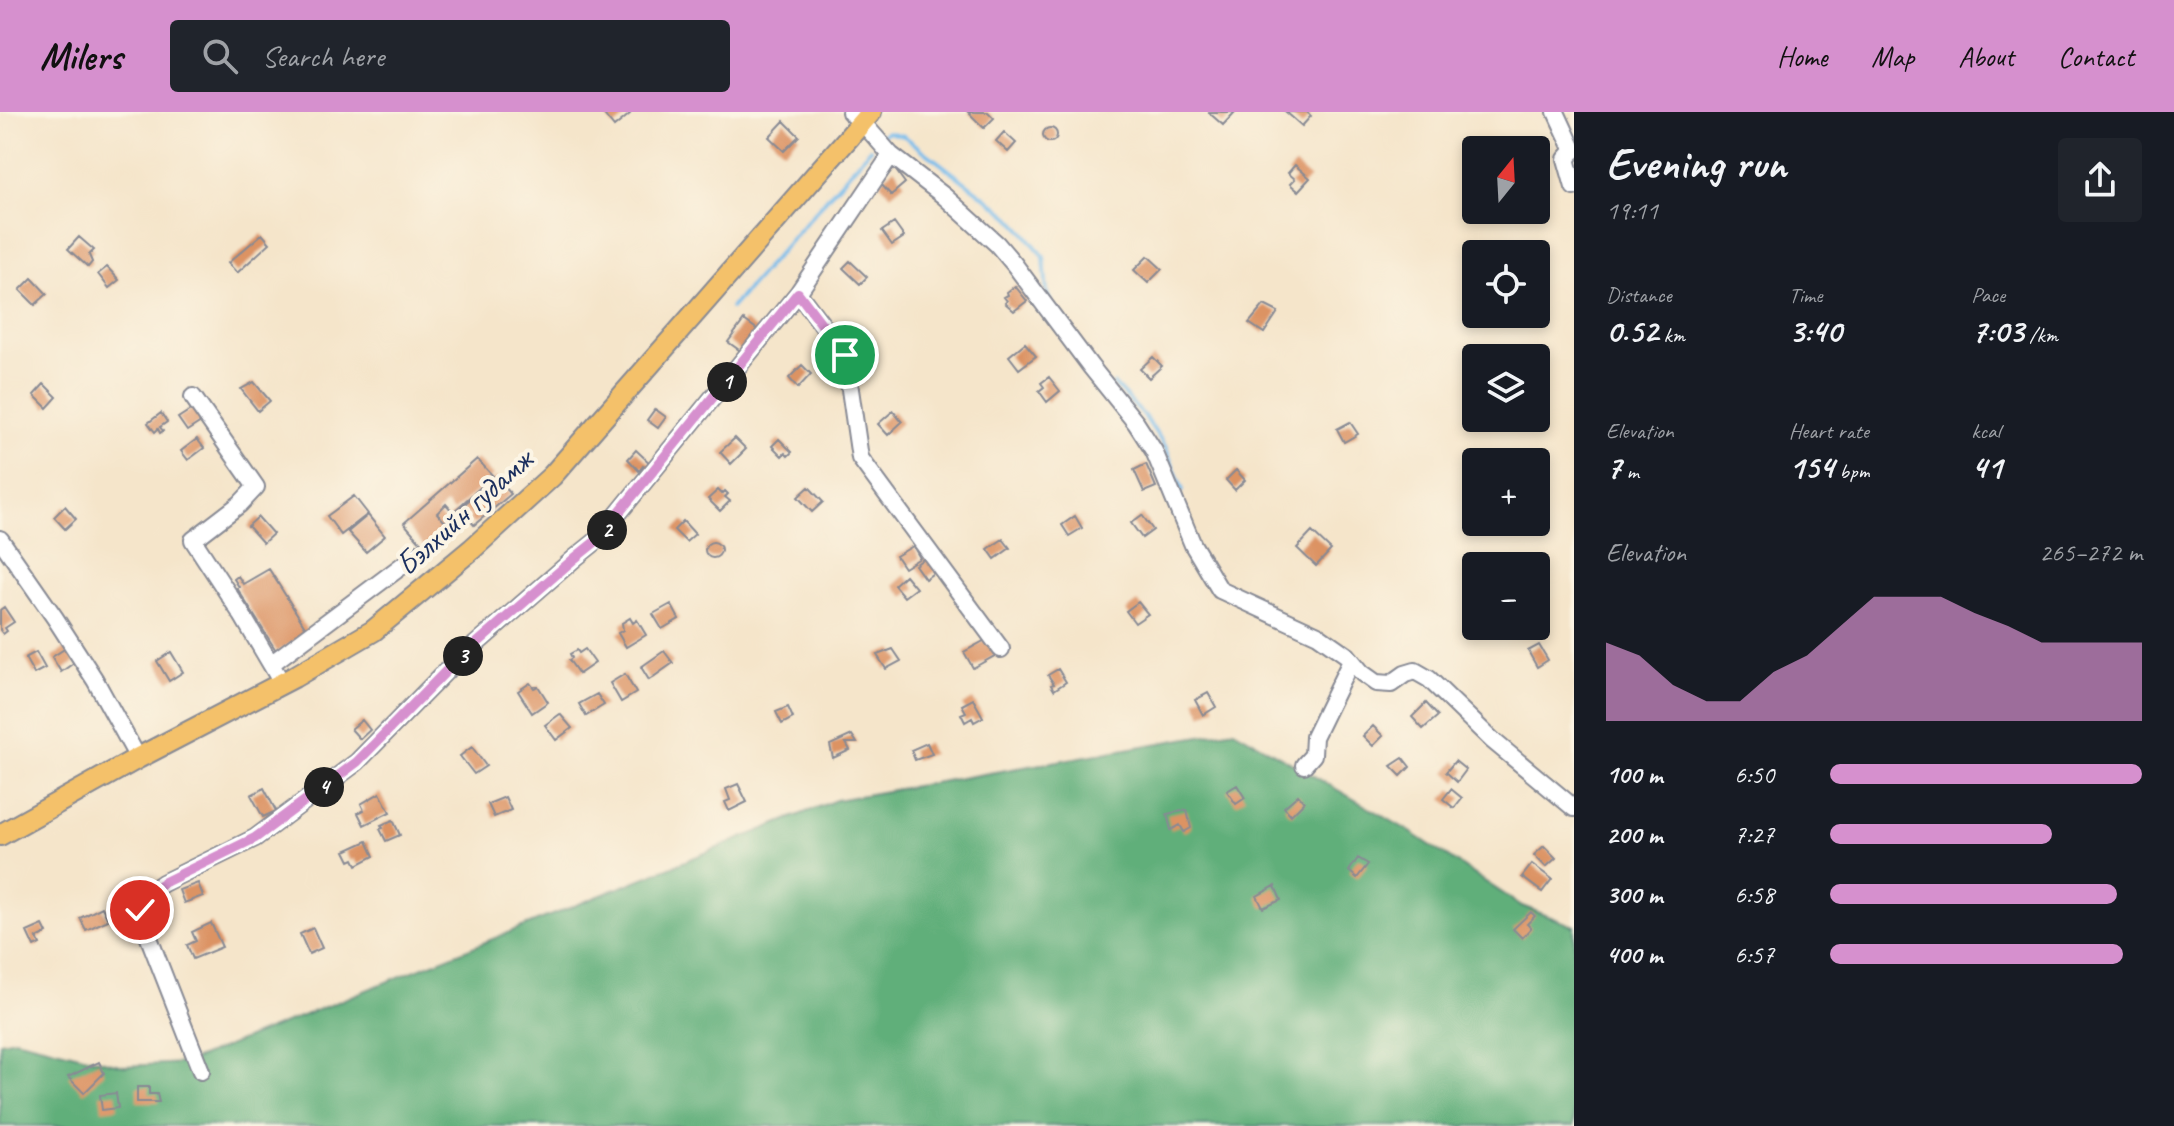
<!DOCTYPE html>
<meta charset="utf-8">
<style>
:root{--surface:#171b24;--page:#20242c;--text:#f1f3f6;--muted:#9ea1a6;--accent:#d690ce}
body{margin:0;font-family:Caveat,sans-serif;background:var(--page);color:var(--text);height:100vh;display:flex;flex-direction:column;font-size:30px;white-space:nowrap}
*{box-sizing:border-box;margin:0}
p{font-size:26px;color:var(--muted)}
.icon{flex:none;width:44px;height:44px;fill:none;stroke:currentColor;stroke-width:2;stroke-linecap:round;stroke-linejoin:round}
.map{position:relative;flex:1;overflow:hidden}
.details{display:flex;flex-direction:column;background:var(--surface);width:600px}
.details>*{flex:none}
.needle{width:52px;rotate:18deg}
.buttons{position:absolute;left:1462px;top:24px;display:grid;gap:16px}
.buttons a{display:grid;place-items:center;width:88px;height:88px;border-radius:8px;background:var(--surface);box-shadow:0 4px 12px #0003;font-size:40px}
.pin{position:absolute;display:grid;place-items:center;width:68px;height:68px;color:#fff;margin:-34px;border:4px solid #fff;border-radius:50%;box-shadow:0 2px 8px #0007}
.km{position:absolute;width:40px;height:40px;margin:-20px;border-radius:50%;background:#222;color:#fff;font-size:22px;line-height:40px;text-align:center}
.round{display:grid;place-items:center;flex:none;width:84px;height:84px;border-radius:8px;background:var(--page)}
.overview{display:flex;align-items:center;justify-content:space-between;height:136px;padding:0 32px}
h1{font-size:44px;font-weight:800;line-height:60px}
.stats{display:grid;grid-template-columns:repeat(3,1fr);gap:12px;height:136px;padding:8px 32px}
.stats div{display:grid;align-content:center}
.stats b{font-size:34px;font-weight:800}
.stats small{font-size:22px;font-weight:400}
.stats p{font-size:22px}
.chart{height:224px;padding:16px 32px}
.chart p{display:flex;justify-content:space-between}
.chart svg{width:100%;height:144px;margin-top:8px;fill:var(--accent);opacity:.7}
ul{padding:0 32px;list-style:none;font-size:26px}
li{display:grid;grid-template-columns:128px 96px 1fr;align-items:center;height:60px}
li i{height:20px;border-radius:10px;background:var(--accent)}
header{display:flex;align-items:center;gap:48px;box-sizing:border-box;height:112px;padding:0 40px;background:var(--accent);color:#111}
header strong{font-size:38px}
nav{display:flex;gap:44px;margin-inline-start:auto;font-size:28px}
.search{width:560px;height:72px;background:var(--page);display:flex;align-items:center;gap:20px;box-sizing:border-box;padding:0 28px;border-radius:8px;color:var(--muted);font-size:30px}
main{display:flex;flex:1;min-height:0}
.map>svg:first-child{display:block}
</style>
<header>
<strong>Milers</strong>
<div class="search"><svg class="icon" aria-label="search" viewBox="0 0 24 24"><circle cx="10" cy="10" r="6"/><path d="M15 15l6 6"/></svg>Search here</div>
<nav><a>Home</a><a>Map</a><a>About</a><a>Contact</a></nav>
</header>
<main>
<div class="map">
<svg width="1574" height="1014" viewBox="0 0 1574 1014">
<rect width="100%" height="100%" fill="#fcf5e5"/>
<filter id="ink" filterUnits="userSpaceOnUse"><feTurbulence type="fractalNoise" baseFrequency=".0125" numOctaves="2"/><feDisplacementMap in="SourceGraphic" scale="16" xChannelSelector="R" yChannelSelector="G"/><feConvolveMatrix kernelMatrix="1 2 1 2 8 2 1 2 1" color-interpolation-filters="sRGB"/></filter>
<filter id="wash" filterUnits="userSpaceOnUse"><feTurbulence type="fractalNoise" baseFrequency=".006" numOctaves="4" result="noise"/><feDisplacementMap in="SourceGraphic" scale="32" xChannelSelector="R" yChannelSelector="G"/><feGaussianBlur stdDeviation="1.8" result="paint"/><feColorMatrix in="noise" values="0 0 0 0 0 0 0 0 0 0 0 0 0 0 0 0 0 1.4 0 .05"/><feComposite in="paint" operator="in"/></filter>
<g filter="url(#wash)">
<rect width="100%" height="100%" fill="#f5e5ca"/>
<path fill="#60af7a" stroke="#3e6f6c" stroke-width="2" d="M1234,618L1409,719L1522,794L1574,814V1014H0V930L15,927L124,954L186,951L836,688Z"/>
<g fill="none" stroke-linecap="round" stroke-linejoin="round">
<path stroke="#75bbec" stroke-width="4" d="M882,23L888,20L904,24L990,89L1010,105L1024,120L1044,145L1047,181L1050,189
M731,196L870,37
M1114,272L1145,305L1165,334L1183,379"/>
</g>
<g id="blocks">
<path fill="#dc9364" d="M602,0H628L630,2L614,15Z
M968,0H988L994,6L984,16Z
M1208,0H1235L1223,13Z
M1286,0H1307L1311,4L1302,14Z
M784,9L799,24L784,39L769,25Z
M1043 23a7 7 0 1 1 14 0a7 7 0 1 1-14 0Z
M1004,20L1016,31L1008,40L996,29Z
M1295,53L1310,66L1298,79L1290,72L1295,67L1288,61Z
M894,56L905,71L891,83L880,71Z
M894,111L904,125L892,133L882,119Z
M262,122L270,131L237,161L228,151Z
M79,125L94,138L89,143L92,150L88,155L68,137Z
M1148,144L1162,157L1148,171L1134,158Z
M850,149L867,165L860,172L843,156Z
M107,155L119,168L109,176L98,162Z
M32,166L47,182L35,193L20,178Z
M1015,174L1027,189L1014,199L1005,191L1007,189L1004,185L1008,183L1007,180Z
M1264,193L1278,200L1264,221L1249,211Z
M744,208L758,218L742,240L728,230Z
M1025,231L1036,244L1019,257L1009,244Z
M1153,245L1162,254L1149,266L1140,257Z
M802,253L811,262L798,276L789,266Z
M1049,265L1060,279L1047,290L1039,279L1044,275L1041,271Z
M254,270L270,289L258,299L241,277Z
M44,272L57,285L47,296L34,283Z
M195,295L204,308L187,319L178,306Z
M655,297L666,305L658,316L647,308Z
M893,299L902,310L888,323L878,312Z
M161,301L167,310L160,315L163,319L160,321L158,317L155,320L148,311Z
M1350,310L1358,322L1344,330L1337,317Z
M735,326L746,337L731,352L720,340Z
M197,327L204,336L188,348L181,339Z
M779,327L792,340L788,344L785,341L782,344L772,334Z
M636,338L655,356L650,361L643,354L639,359L628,347Z
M477,347L493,364L453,400L446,392L437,401L445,410L456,400L464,410L429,440L404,411Z
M1146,352L1156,375L1144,380L1134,358Z
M1236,358L1245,368L1235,378L1226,368Z
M496,365L511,382L474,413L469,407L471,405L461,395Z
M809,375L823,390L812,400L798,385Z
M718,378L722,382L725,379L728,382L725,385L730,389L720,399L708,387Z
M354,384L368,402L341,423L327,404Z
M65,394L76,407L65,417L54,405Z
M368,403L385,424L366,440L348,420Z
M1142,403L1153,418L1142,426L1131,411Z
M1075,404L1082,416L1069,424L1062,413Z
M258,405L273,422L263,431L248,414Z
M683,409L695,422L686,430L674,418Z
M1312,420L1331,438L1316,454L1297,436Z
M1003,427L1010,436L995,447L988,437Z
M705 438a8 8 0 1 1 16 0a8 8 0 1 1-16 0Z
M913,434L920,446L904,456L896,444Z
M929,443L939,457L925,467L915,453Z
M269,457L309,521L277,540L237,476L239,475L234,467L238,464L243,472Z
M905,463L916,476L904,485L894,473Z
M1138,490L1148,502L1135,511L1126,499Z
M671,492L679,507L662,517L653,502Z
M4,495L14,510L5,516L7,519L3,522L0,518V498Z
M630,506L633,511L637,508L646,523L626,535L618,521L623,518L622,511Z
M989,526L998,542L973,556L964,540Z
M1539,533L1548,548L1537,555L1528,539Z
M66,536L75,550L61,560L52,545Z
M585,537L595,551L579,562L569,548L572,546L570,542L577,538L579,541Z
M893,537L901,549L886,557L877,543Z
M664,539L673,551L649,568L641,555Z
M36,540L45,556L34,562L25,546Z
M171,540L183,560L169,569L157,549Z
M1058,557L1066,570L1054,578L1051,573L1054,572L1048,563Z
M625,562L636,581L621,590L610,571Z
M530,571L534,576L538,574L548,590L532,601L518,579Z
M1208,581L1216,595L1203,603L1195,588Z
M597,582L604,593L586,604L579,592Z
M973,587L983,605L974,610L972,606L965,610L961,602L966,600L962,593Z
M1426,591L1438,604L1423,617L1412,605Z
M788,595L793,606L782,612L776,600Z
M560,602L572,616L556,628L545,613Z
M362,608L370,618L360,627L351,617Z
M1373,614L1383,624L1373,634L1363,624Z
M852,623L857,631H846L850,638L833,646L830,633Z
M927,631L932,642L915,648L911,638Z
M472,635L486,654L474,662L460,644Z
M1403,646L1410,655L1401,664L1391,654Z
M1455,649L1466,658L1457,670L1446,660Z
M738,672L747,690L729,699L725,690L730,688L726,677Z
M1237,673L1245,686L1236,692L1227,679Z
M264,676L276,699L263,705L251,683Z
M1451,677L1462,686L1454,696L1443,687Z
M380,681L390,700L364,713L358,701L364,698L361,692Z
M1298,683L1304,690L1291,703L1284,695Z
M505,685L511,698L494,705L488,692Z
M1187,698L1191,716L1184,720L1180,713L1171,718L1167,702Z
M393,708L400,723L386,729L380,717L383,716L381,713Z
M367,729L374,744L357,753L354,747L350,749L345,739Z
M1544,734L1556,746L1546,755L1534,743Z
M1358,746L1368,752L1357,766L1349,759Z
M1532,752L1552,767L1542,780L1522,765Z
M198,771L203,784L184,791L179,778Z
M1275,774L1281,788L1263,796L1257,784Z
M102,795L108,808L86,818L80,806Z
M1531,800L1535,804L1527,812L1531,816L1522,826L1513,817Z
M211,811L222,835L193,847L187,833L196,829L192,820Z
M43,813L47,821L37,826L40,832L34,835L27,820Z
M313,816L322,836L309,842L300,822Z
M99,950L104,961L84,981L68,965Z
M137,975H149V982H157L159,990H137Z
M116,981L118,996L102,998L100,983Z"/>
</g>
</g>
<g filter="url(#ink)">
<use href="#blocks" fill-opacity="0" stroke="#888a94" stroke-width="2"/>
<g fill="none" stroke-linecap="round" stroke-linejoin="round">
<g stroke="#888a94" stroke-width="20">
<path id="minor" d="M850,0L862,10L891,43L944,84L997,132L1014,152L1091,255L1136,311L1154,339L1193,433L1220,478L1318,523L1348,544L1362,561L1376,571L1391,572L1405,562L1415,559L1429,567L1492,628L1574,696
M1556,0L1574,39
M1574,38L1566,47L1574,75
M798,181L845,243L860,346L1001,537
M193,285L256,375L240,392L193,428L242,503L282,571
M0,427L55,506L95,568L138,646
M271,552L419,441
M1304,653L1313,643L1314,625L1351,549
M201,959L142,808C138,789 148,781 163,771L255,726L357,650L452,553L575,446L595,430L798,181L891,43"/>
</g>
<g stroke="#888a94" stroke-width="24">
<path id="major" d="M0,723L138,646L294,565L373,519L472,437L552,364L871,0"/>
</g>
<use href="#minor" stroke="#fff" stroke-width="16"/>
<use href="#major" stroke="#f4c16a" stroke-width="20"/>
</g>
</g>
<g fill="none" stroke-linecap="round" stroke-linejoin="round" filter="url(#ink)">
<g stroke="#fff" stroke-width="16">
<path id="route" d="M140,798L149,780L163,771L255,726L357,650L452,553L575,446L595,430L798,181L845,243"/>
</g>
<use href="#route" stroke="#d690ce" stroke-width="10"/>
</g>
<g text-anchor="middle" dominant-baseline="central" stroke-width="8" stroke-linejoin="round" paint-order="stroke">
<g font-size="32" fill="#1b2f5e" stroke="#fcf5e5">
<text transform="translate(464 400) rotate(-42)">Бэлхийн гудамж</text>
</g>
</g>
</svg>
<div class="buttons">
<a><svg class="needle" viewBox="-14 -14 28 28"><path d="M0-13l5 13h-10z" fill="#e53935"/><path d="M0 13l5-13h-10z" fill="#9ea1a6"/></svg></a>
<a><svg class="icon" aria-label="locate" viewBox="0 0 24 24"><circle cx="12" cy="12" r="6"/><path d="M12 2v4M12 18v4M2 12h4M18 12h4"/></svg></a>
<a><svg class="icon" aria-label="layers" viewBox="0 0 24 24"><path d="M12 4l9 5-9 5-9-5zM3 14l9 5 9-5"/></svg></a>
<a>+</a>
<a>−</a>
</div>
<div class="pin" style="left:845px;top:243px;background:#1e9e55"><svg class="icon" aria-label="arrive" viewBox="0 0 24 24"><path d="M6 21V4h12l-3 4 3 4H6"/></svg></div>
<div class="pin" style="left:140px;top:798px;background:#d93025"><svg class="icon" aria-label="check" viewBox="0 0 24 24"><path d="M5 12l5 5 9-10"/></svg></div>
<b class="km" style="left:727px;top:270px">1</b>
<b class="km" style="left:607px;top:418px">2</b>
<b class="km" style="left:463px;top:544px">3</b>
<b class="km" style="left:324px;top:675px">4</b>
</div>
<section class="details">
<div class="overview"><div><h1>Evening run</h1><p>19:11</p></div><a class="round"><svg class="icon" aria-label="share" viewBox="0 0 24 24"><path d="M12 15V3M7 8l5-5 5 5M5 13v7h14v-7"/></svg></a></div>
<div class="stats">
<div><p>Distance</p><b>0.52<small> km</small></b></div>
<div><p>Time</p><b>3:40</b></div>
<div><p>Pace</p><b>7:03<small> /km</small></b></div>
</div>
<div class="stats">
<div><p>Elevation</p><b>7<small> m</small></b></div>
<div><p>Heart rate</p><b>154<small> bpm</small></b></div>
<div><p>kcal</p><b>41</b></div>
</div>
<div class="chart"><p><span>Elevation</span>265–272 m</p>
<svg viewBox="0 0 160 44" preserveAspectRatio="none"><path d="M0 44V20L10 24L20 33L30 38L40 38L50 29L60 24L70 15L80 6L90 6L100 6L110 11L120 15L130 20L140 20L150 20L160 20V44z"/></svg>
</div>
<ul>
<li><b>100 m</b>6:50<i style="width:100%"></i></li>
<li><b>200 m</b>7:27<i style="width:71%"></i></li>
<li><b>300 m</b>6:58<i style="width:92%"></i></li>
<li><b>400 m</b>6:57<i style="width:94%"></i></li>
</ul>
</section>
</main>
